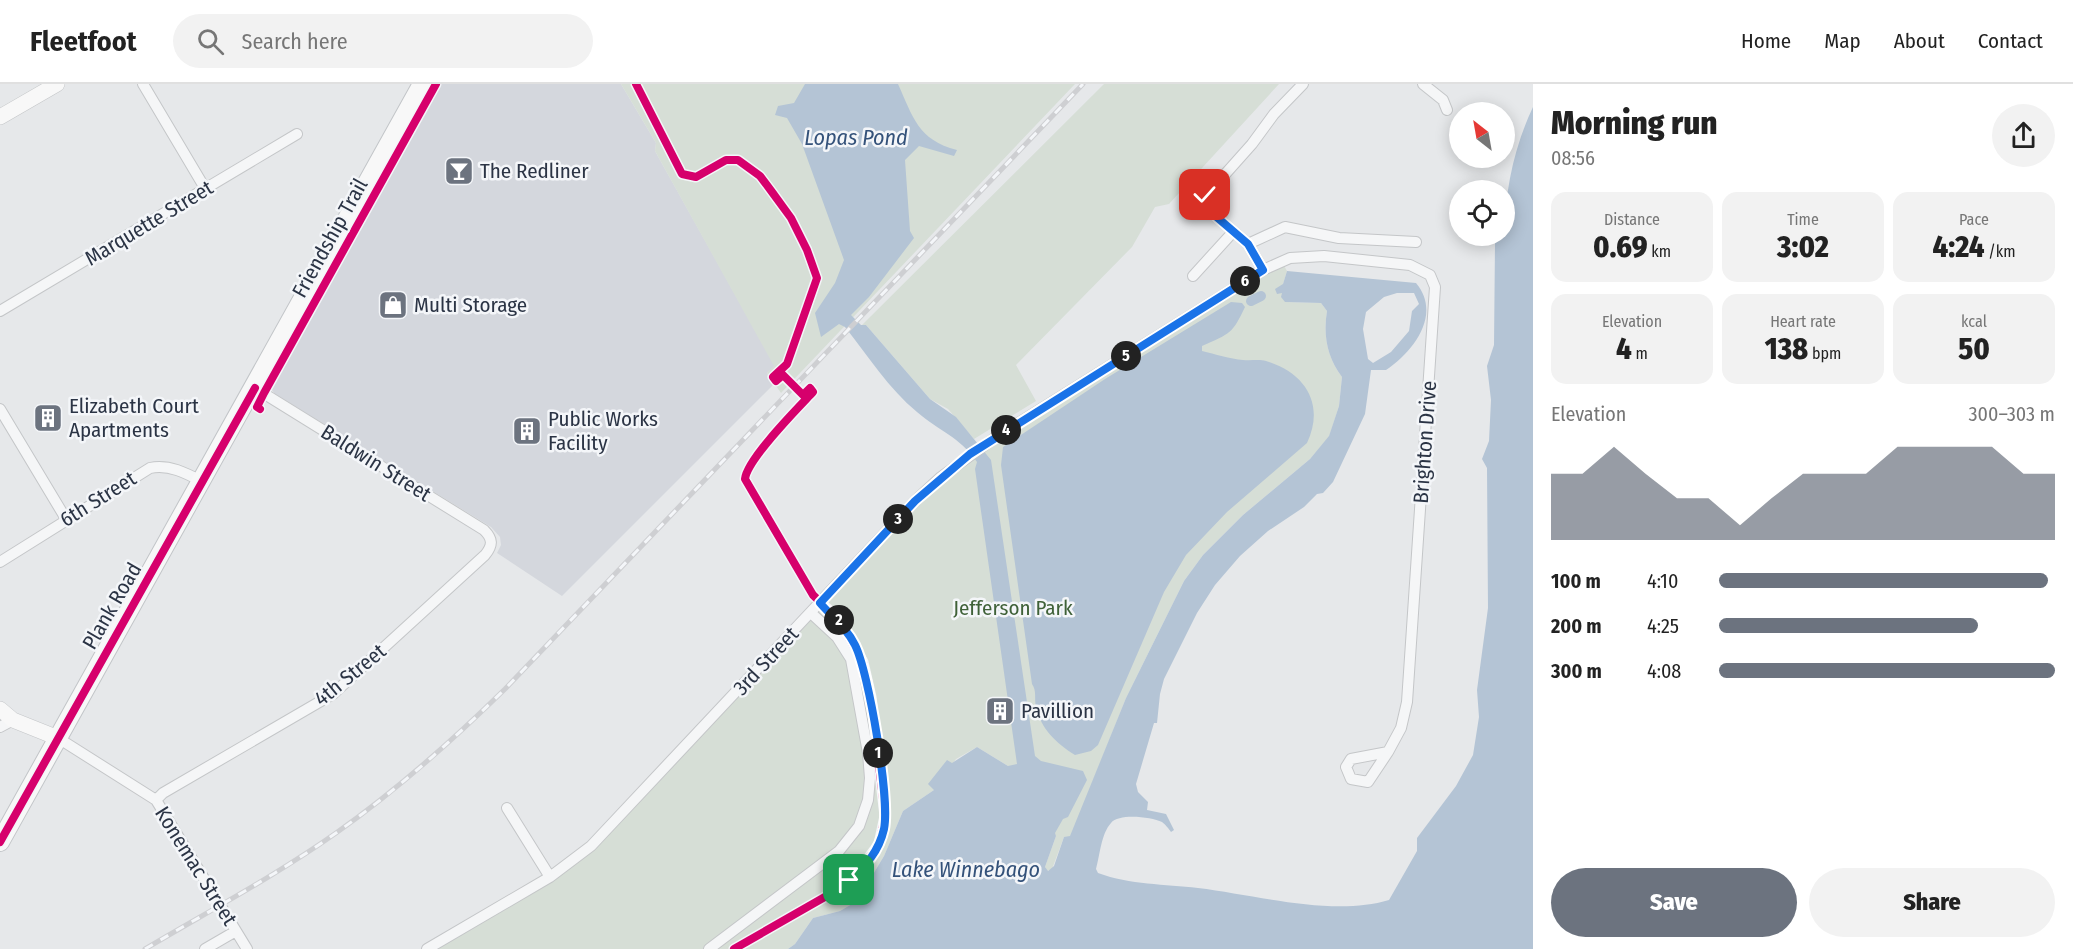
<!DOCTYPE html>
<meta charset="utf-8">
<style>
:root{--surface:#fff;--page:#f2f2f2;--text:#222;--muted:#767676;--line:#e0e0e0;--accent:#6c737f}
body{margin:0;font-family:"Fira Sans Condensed",sans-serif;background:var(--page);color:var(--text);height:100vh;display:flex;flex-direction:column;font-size:22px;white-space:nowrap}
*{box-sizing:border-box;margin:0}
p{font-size:20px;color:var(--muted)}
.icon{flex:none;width:33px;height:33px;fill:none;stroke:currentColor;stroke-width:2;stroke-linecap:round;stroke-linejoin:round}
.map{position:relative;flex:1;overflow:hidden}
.panel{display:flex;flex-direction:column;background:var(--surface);width:540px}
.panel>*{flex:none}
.needle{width:39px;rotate:329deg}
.controls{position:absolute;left:1449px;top:18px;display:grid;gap:12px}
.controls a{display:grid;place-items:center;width:66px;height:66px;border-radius:50%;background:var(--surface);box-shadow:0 3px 15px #0003;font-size:30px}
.pin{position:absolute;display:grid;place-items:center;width:51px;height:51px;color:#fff;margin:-26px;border-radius:12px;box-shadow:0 3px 9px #0006}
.km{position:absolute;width:30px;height:30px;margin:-15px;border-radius:50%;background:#222;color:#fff;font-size:16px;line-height:30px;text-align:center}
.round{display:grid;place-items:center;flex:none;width:63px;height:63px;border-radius:32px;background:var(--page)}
.overview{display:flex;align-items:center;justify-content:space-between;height:102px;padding:0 18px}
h1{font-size:33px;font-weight:800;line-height:45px}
.figures{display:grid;grid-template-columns:repeat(3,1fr);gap:9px;height:102px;padding:6px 18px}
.figures div{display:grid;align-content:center;border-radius:15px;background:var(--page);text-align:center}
.figures b{font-size:30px;font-weight:800}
.figures small{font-size:16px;font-weight:400}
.figures p{font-size:16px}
.chart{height:168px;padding:12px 18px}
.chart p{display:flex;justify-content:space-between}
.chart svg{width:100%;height:108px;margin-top:6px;fill:var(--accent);opacity:.7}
.cta{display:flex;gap:12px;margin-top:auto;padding:12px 18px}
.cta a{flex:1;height:69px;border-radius:36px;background:var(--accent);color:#fff;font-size:24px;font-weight:800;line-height:69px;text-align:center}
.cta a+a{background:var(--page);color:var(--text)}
ul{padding:0 18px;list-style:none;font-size:20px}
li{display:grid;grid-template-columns:96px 72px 1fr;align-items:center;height:45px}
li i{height:15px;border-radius:8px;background:var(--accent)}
header{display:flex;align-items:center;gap:36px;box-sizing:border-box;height:84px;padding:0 30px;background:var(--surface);border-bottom:2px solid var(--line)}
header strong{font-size:28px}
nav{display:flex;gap:33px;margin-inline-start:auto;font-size:21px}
.search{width:420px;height:54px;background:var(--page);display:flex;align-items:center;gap:15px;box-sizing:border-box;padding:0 21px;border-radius:33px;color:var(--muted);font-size:22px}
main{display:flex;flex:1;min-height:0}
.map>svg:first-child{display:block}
</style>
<header>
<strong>Fleetfoot</strong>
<div class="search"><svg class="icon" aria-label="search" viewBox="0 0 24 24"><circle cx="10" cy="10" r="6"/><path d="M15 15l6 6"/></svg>Search here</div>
<nav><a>Home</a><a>Map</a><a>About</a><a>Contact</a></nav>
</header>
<main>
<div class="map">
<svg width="1533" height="865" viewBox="0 0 1533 865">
<rect width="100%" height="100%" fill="#e6e8ea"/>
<path fill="#d4d7dd" d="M433,0H621L656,59L655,67L775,282L767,289L773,301L562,512L497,469L501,461L500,453L491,443L275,310L268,301L267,293Z"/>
<path fill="#d6ded6" d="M621,0H1075L781,309L767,289L774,282L655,67L656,59Z
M1104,0H1279L1169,120L1155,123L1132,163L1016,281L1036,317L974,355L948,325L930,315L866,241H862Z
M1283,180L1287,187L1283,200L1285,218L1321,219L1327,227C1323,251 1327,273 1342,293L1339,322L1329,353L1310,375L1243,431L1203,471L1184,497L1126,614L1074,745L1070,753H1064L1052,785L1047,787L1045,783L1056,752L1013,682H1008L977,663L956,675L934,706L903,727L884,772L857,817L840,827L813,834L795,860L788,865H432L598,760L767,583L916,421L970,370L1266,188Z"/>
<path fill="#b4c4d5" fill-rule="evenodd" d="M805,0H898C913,33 918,56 957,66L954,72L919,62L905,76L910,147L914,154L869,213L851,231L861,241H866L930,315L956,333L991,376L1035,672L1041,677L1083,687L1087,696L1068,733L1063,735L1055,749L1056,752L1045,783L1048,787L1054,782L1064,753L1070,752L1126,614L1184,497L1203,471L1243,431L1310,375L1329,352L1339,322L1342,293C1327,273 1323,251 1327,227L1321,219L1285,218L1281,213L1282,209L1277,210L1275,205L1283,200L1287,187L1416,199C1442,230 1414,267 1386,286H1371L1365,330L1333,398L1323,409L1317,410L1304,423L1268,447L1240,472L1215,501L1197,529L1164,595L1160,610L1157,639H1154L1136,700L1138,708L1148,718L1147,726L1166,730L1174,746L1171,748C1169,745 1165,740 1162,738C1151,733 1119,729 1111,739C1101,750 1100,771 1096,785L1098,789C1130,801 1165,800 1198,804C1256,811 1333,833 1389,816L1417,767V754L1456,702L1473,671L1479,633L1477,606L1488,524L1487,384L1482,375L1489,357L1491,316L1487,282L1494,261L1495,159L1496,152H1504C1505,107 1514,63 1533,23V865H788L795,860L813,834L840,827L857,817L884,772L903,727L934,706L928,700L947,676L952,679L977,663L1008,682L1017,680L975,385L977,378C959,352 940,348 917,328C889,305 868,272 845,243L839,240L821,253L815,229L835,199L844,176L802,60L787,34L775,31L778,22L794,19ZM1397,209H1414L1419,220L1412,227L1409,247L1391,268L1373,279L1368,275L1363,245L1366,228L1384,213Z
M1231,218L1242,219L1245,223C1232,250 1231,249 1202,262V267C1215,270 1230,275 1243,276C1251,277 1259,275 1266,277C1306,289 1325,321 1307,359L1227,428L1186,471L1164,508L1098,661L1091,667L1075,671C1056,659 1041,645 1036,623C1034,614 1037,607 1032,600L1001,381L1003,363L1105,295Z"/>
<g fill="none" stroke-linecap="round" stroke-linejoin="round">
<path stroke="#b4c4d5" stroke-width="10" d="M1251,217L1261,212"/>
<g stroke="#c4c6c8" stroke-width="12">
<path id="street" d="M143,0L206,106
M1423,0L1443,16L1447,26
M1248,160L1285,143L1339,154L1416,158
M1263,186L1248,160L1205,123L1203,115L1252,60L1274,30L1303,0
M1193,192L1233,148
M0,227L297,50
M0,325L66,435
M0,478L150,384C169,380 186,389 203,398
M0,643L13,636
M58,654L156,716L247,865
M1388,668L1368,698L1351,695L1346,683L1351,675Z
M156,716L163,709L333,610L485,471C493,461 493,455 484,446L255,304
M507,724L550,793
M205,865L236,847
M427,865L550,793L591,762L915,417L941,393L996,353L1263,186L1290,174L1324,172L1410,181L1430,191L1435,203L1407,618L1401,644L1388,668
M709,865L839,767L859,742L868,716L870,694L868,669L851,575L837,553L811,529"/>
</g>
<g stroke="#c4c6c8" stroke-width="16">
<path id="secondary" d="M0,33L57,0
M0,625L13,636L58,654"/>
</g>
<g stroke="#c2c5c8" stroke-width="20">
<path id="primary" d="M0,758L422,0"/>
</g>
<use href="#street" stroke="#f5f6f7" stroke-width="10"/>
<use href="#secondary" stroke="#f8f8f8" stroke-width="15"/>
<use href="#primary" stroke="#f8f8f8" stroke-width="18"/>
<g stroke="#cecfd2" stroke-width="5">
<path id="rail" d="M145,865C209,827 275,792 336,749C397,706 452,657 505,605L1083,0"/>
</g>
<use href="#rail" stroke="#f4f6f9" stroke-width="3" stroke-dasharray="9" stroke-linecap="butt"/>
<g stroke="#f4f6f9" stroke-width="11">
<path id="cycleway" d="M636,0L682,90L696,93L726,76H738L760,92L772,108L791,134L807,166L817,194L787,280L773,293L776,297L783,291L803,311L810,304L813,308C798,324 747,375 745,395L813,511L838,535L863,578L871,613L885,732L879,760L858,788L837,806L734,865
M260,325L257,323L264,309L436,0
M0,758L255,304"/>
</g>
<use href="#cycleway" stroke="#d6006c" stroke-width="8"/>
</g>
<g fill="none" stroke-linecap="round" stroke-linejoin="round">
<g stroke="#fff" stroke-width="12">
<path id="route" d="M849,796C866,782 879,767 884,745C890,715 869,589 855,561C846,543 833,534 820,519L915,417L970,370L1263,186L1248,160L1205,123L1203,115L1205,111"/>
</g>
<use href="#route" stroke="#1a73e8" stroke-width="8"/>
</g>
<defs>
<g id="bar-square" transform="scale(1.5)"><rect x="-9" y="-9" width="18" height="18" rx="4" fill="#6c737f" stroke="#f4f6f9"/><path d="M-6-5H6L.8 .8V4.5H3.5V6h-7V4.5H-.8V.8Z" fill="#fff"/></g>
<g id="shop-square" transform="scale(1.5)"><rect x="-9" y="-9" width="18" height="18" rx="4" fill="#6c737f" stroke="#f4f6f9"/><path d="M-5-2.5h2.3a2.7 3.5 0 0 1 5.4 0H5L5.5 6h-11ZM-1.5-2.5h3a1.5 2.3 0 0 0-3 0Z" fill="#fff"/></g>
<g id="building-square" transform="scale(1.5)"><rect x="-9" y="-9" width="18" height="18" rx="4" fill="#6c737f" stroke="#f4f6f9"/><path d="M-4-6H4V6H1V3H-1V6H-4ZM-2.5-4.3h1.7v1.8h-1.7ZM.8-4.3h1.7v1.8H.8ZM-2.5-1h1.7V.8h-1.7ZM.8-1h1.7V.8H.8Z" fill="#fff"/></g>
</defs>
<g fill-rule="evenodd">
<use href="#bar-square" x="459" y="87"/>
<use href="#shop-square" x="393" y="221"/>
<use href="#building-square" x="48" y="334"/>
<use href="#building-square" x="527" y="347"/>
<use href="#building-square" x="1000" y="627"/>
</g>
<g text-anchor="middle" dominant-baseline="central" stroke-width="5" stroke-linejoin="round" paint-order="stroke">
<g font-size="21" fill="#2b3445" stroke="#f4f6f9" text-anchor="start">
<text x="480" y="87">The Redliner</text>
<text x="414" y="221">Multi Storage</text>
<text x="69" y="322">Elizabeth Court<tspan x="69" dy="24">Apartments</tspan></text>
<text x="548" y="335">Public Works<tspan x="548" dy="24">Facility</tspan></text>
<text x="1021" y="627">Pavillion</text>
</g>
<g font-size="21" fill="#2b3445" stroke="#f4f6f9">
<text transform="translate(149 139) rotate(-31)">Marquette Street</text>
<text transform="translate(330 154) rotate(-61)">Friendship Trail</text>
<text transform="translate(1425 358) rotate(-86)">Brighton Drive</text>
<text transform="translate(376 379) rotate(32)">Baldwin Street</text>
<text transform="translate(98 415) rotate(-32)">6th Street</text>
<text transform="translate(112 522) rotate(-60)">Plank Road</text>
<text transform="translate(766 577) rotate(-47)">3rd Street</text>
<text transform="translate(350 591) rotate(-39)">4th Street</text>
<text transform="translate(196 782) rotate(58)">Konemac Street</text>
</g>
<g font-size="21" fill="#3f6138" stroke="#f4f6f9">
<text x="1013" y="524">Jefferson Park</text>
</g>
<g font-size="22" font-style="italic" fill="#34527a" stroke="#f4f6f9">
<text x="856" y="53">Lopas Pond</text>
<text x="966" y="785">Lake Winnebago</text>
</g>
</g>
</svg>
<div class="controls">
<a><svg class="needle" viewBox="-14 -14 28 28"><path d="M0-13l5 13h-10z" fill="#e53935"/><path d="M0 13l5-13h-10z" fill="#767676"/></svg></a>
<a><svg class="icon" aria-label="locate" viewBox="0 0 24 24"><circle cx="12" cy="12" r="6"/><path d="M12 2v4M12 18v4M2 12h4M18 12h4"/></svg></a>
</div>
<div class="pin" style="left:849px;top:796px;background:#1e9e55"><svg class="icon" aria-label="arrive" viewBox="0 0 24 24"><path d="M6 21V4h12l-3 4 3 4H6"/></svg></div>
<div class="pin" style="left:1205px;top:111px;background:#d93025"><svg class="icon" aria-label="check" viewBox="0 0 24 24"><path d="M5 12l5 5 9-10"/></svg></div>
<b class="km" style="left:878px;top:669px">1</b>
<b class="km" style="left:839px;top:536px">2</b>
<b class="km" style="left:898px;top:435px">3</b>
<b class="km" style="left:1006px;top:346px">4</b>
<b class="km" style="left:1126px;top:272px">5</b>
<b class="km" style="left:1245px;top:197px">6</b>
</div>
<section class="panel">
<div class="overview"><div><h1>Morning run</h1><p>08:56</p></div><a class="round"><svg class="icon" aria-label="share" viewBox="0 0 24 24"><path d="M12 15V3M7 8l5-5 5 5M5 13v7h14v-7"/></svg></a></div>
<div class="figures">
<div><p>Distance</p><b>0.69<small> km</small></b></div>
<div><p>Time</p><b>3:02</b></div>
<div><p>Pace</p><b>4:24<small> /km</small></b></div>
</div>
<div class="figures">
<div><p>Elevation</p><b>4<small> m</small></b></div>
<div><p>Heart rate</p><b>138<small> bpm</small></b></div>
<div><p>kcal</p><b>50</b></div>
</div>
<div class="chart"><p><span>Elevation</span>300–303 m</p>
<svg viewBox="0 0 160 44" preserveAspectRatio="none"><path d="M0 44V17L10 17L20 6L30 17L40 27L50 27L60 38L70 27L80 17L90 17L100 17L110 6L120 6L130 6L140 6L150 17L160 17V44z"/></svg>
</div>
<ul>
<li><b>100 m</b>4:10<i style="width:98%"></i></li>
<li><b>200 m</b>4:25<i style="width:77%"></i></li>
<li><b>300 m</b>4:08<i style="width:100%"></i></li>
</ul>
<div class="cta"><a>Save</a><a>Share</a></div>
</section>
</main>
